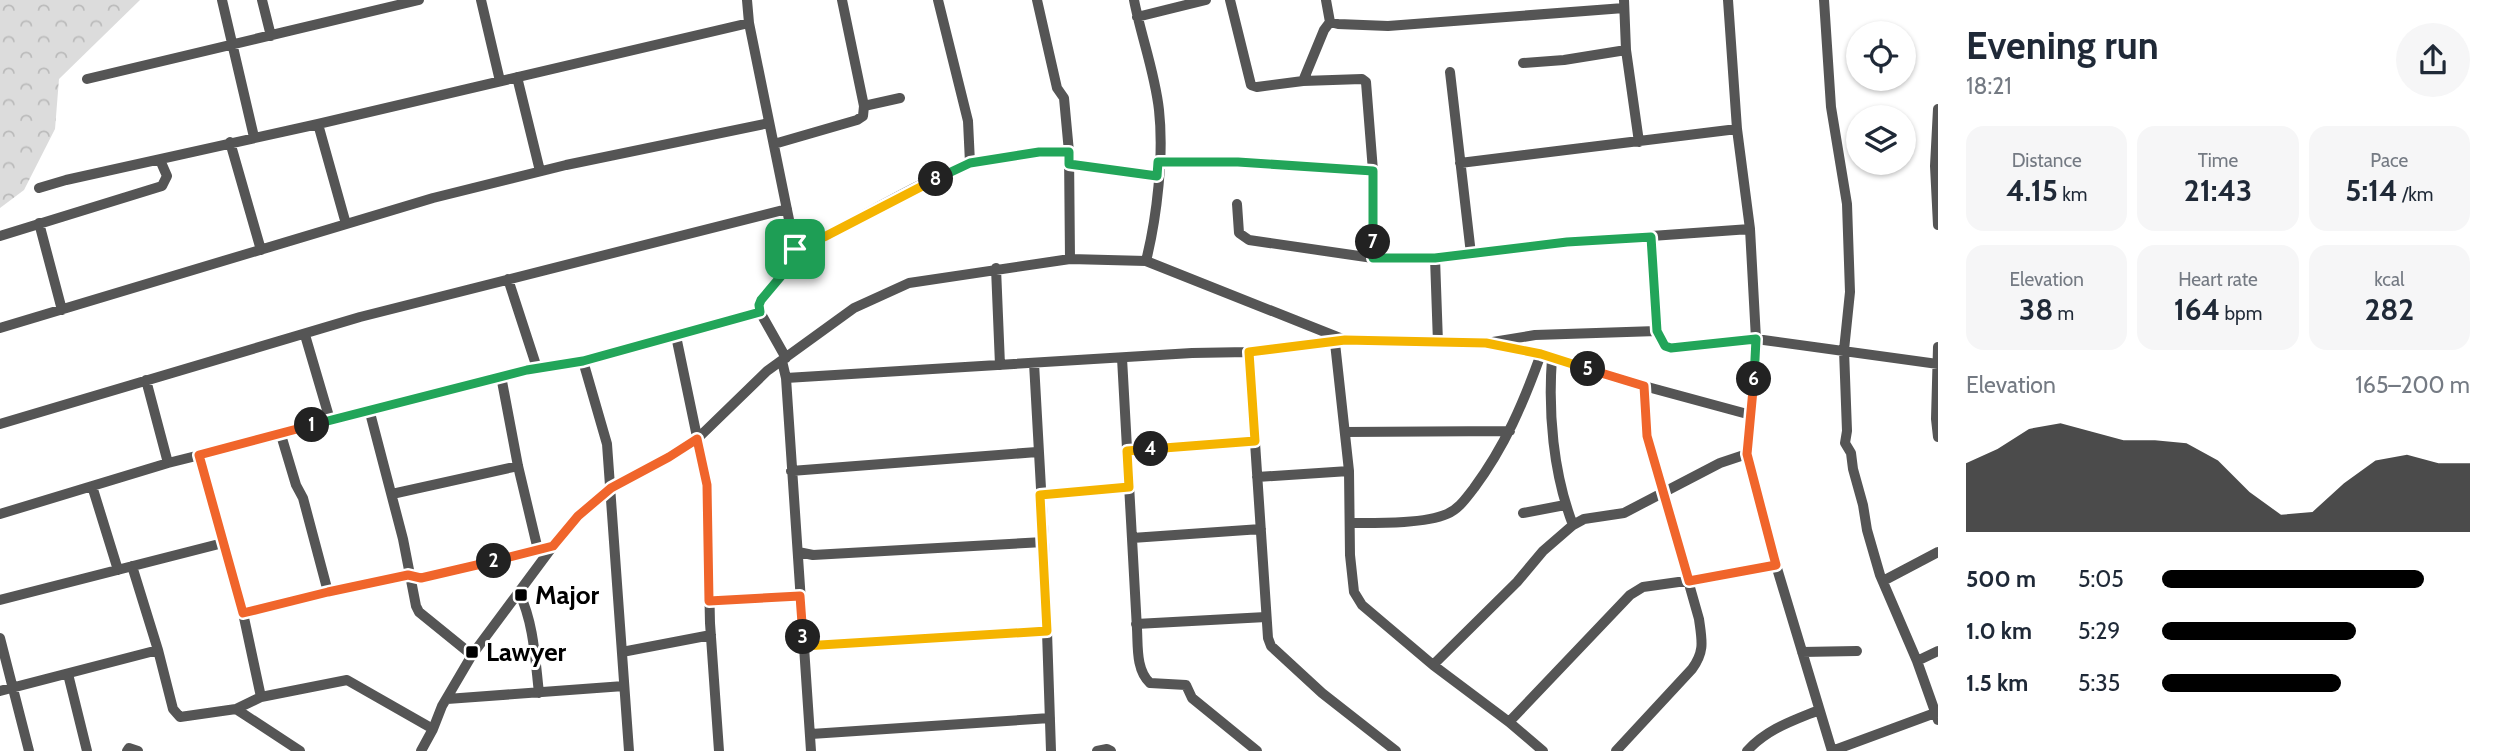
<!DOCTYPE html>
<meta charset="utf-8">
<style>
:root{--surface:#fff;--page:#f6f6f7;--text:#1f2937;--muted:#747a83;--accent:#000}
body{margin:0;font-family:Cabin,sans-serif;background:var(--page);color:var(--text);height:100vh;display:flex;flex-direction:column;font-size:26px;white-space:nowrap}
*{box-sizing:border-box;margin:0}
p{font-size:23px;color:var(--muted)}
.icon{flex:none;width:38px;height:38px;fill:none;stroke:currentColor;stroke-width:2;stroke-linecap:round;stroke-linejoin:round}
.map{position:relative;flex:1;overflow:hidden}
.side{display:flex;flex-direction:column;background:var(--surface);width:560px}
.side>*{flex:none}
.buttons{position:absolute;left:1846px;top:21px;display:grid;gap:14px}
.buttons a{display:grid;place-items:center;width:70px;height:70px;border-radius:50%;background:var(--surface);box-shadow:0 2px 5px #0004;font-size:35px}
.pin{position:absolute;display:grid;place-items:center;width:60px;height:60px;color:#fff;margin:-30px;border-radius:14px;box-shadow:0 4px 10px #0006}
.km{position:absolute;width:35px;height:35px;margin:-18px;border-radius:50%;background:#222;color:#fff;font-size:19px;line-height:35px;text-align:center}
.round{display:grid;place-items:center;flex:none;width:74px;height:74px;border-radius:37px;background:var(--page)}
.headline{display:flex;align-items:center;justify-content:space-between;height:119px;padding:0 28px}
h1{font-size:38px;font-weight:700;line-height:52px}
.metrics{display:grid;grid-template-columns:repeat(3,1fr);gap:10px;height:119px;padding:7px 28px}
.metrics div{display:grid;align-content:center;border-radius:18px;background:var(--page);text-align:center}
.metrics b{font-size:30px;font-weight:700}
.metrics small{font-size:19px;font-weight:400}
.metrics p{font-size:19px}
.chart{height:196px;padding:14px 28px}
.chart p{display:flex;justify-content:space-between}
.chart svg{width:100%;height:126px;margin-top:7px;fill:var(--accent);opacity:.7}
ul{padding:0 28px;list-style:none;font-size:23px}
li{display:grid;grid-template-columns:112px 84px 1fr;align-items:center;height:52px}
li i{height:18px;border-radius:9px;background:var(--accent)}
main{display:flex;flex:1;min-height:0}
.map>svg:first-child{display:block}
</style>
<main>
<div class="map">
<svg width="1938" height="751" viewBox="0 0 1938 751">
<defs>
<pattern id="forest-crowns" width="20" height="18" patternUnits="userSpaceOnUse" patternTransform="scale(1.75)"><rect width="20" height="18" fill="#dcdcdc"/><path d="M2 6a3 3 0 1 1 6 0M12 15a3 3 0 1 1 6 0" fill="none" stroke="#bbb"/></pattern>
</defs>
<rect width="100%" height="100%" fill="#fff"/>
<path fill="url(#forest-crowns)" d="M0,0H140L59,79L55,129L24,190L0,208Z"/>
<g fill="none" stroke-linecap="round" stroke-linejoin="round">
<path stroke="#555" stroke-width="10" d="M222,0L254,137
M262,0L271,36
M481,0L500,81
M747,0L749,23L795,249L792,263L759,305L760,312L786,358
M938,0L968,121L970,163
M1037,0L1057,88L1064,98L1069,152L1070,259
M1134,0C1141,36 1155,73 1159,110C1164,155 1157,217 1146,261
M1230,0L1251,85L1257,87L1303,81L1362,79L1366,82L1373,171V258
M1326,0L1330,22L1338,24L1388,26L1624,8
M1624,0L1626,50L1639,142
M1728,0L1737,129L1750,229L1756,339L1747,454L1776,565L1832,751
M1824,0L1831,107L1847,204L1850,292L1844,350L1847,431L1845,443L1851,453L1853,469L1863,505L1867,530L1880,575L1917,661L1938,720
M1137,17L1206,0
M1523,63L1564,60L1626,50
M1450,72L1471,254
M517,77L540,171
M87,79L419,0
M1303,81L1324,30L1330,22
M864,106L900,98
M1938,109L1935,166L1938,225
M318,124L346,224
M230,142L261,250
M774,144L857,120L863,116L864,106L842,0
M1158,162H1238L1373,171
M1460,163L1737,129
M1069,164L1157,176
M39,188L66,180L318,124L749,23
M1237,204L1239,233L1249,240L1373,258H1425L1567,242L1750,229
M39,223L62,310
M0,236L162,186L167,176L160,160
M1651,237L1657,331L1665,346L1671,348L1756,339L1938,364
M795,249C854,224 908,186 968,164C994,155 1041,152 1069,152
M1435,258L1438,343
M996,268L1000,365
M508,279L537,368
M0,328L433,198L566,165L769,123
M305,335L330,420
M676,336L707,485L710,623L719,751
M1493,342L1535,335L1657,331
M1335,343L1349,471L1350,555L1354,592L1362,605L1433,665L1517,582L1543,551L1573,525L1584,519L1624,513L1720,463L1747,454
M1938,347L1936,419L1938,437
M1249,352L1268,638L1271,646L1322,693L1396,751
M1122,358L1137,629C1138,647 1136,670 1150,683L1186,685L1192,698L1257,751
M1552,358C1548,412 1553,473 1573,525
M583,361L607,444L629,751
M782,361L786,378L811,751
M1034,363L1044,542L1051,751
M501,376L518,466L538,550
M786,378L1192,353L1249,352L1341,341
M146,380L168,463
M369,409L403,539L416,606L419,612L472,655
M0,424L360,317L787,209
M1345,432L1510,431
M281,435L296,485L303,498L328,592
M1127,451L1255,441
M199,455L243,613L261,697L236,709
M791,471L1037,452
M1257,477L1349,471
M92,486L118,570
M392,494L518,466
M1040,495L1129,487
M1523,513L1565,505
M0,514L168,463L281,435L351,414L527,370L583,361L760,312
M1351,523C1376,523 1424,524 1447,514C1459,509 1466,498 1474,488C1505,446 1523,404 1541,354
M1132,538L1261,529
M798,552L813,555L1044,542
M132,566L158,650L173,709L180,717L236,709L300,751
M1883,581L1938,552
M519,592C534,624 535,658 539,693
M0,600L223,543
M709,601L800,596
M243,613L408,574L421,578L553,546
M1136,624L1266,617
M0,638L29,751
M804,647L1047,631
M622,652L711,635
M1802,652L1857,651
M1917,661L1938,651
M1433,665L1509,722L1543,751
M68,674L87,751
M0,691L158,650
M261,697L347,680L433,729
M447,699L624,686
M1509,722L1630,595L1643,587L1707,578L1776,565
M811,734L1050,718
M127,751L129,748L138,751
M421,751L433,729L442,706L472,655L553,546L578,516L611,488L669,457L697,439L767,371L854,308L909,283L1070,259L1146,261L1345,340L1486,343L1541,354L1644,386L1751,415
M1097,751L1107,749L1111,751
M1616,751L1692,669C1705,651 1702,641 1699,619L1647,436L1644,386
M1747,751C1767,729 1792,721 1819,710
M1832,751L1935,713"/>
</g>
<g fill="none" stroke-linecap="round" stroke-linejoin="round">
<g stroke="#fff" stroke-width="14">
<path id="split-1" d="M312,425L527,370L583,361L760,312L759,305L761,300L792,263L795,249"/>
</g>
<g stroke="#fff" stroke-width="14">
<path id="split-2" d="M312,425L199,455L243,613L328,592L408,575L421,578L494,561"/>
</g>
<g stroke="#fff" stroke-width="14">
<path id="split-3" d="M494,561L553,546L578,516L611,488L669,457L697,439L707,485L709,601L800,596L803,637"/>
</g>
<g stroke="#fff" stroke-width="14">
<path id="split-4" d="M803,637L804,646L1047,631L1040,495L1129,487L1127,451L1151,449"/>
</g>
<g stroke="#fff" stroke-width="14">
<path id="split-5" d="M1151,449L1255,441L1249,352L1345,340L1486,343L1541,354L1588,369"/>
</g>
<g stroke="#fff" stroke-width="14">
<path id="split-6" d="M1588,369L1644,386L1647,436L1689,581L1776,565L1747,454L1754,379"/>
</g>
<g stroke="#fff" stroke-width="14">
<path id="split-7" d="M1373,242V258H1435L1567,242L1651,237L1657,331L1665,346L1671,348L1756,339L1754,379"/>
</g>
<g stroke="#fff" stroke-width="14">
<path id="split-8" d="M936,179L970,163L1039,152H1069V164L1157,176L1158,162H1238L1373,171V242"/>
</g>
<g stroke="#fff" stroke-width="14">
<path id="split-9" d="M795,249L826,236L936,179"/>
</g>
<use href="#split-1" stroke="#22a559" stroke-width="9"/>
<use href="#split-2" stroke="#f0652b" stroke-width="9"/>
<use href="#split-3" stroke="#f0652b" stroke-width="9"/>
<use href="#split-4" stroke="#f5b400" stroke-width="9"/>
<use href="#split-5" stroke="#f5b400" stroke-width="9"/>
<use href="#split-6" stroke="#f0652b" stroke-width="9"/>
<use href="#split-7" stroke="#22a559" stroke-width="9"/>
<use href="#split-8" stroke="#22a559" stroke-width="9"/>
<use href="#split-9" stroke="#f5b400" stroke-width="9"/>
</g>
<g fill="#000" stroke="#fff" stroke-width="2.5">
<rect x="514" y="588" width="14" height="14" rx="3.5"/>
<rect x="465" y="645" width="14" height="14" rx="3.5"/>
</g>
<g text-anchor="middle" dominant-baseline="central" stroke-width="6" stroke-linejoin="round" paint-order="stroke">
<g font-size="26" font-weight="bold" fill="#000" stroke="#fff" text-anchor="start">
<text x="535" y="595">Major</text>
<text x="486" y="652">Lawyer</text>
</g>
</g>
</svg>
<div class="buttons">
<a><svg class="icon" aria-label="locate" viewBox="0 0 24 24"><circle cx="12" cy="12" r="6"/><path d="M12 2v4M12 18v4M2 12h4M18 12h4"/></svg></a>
<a><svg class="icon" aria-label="layers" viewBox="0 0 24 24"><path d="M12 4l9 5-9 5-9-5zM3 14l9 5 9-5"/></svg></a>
</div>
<div class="pin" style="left:795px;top:249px;background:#1e9e55"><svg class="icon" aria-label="arrive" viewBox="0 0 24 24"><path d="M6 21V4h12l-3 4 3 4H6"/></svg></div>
<b class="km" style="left:312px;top:425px">1</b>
<b class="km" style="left:494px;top:561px">2</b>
<b class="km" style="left:803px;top:637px">3</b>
<b class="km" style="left:1151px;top:449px">4</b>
<b class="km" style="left:1588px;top:369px">5</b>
<b class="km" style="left:1754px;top:379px">6</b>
<b class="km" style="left:1373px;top:242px">7</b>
<b class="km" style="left:936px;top:179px">8</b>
</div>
<section class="side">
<div class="headline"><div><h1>Evening run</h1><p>18:21</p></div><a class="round"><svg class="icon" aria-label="share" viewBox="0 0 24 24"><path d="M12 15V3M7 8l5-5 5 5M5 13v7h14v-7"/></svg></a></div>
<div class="metrics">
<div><p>Distance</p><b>4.15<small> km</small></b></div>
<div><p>Time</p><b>21:43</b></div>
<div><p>Pace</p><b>5:14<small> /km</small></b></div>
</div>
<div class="metrics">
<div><p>Elevation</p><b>38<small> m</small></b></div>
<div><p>Heart rate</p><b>164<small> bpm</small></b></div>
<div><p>kcal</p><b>282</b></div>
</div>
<div class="chart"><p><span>Elevation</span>165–200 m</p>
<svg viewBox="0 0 160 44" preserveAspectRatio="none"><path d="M0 44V20L10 15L20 8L30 6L40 9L50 12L60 12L70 13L80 19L90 30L100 38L110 37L120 27L130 19L140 17L150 20L160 20V44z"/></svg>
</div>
<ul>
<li><b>500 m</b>5:05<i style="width:85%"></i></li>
<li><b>1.0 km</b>5:29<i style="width:63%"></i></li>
<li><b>1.5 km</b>5:35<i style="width:58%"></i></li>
</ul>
</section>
</main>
